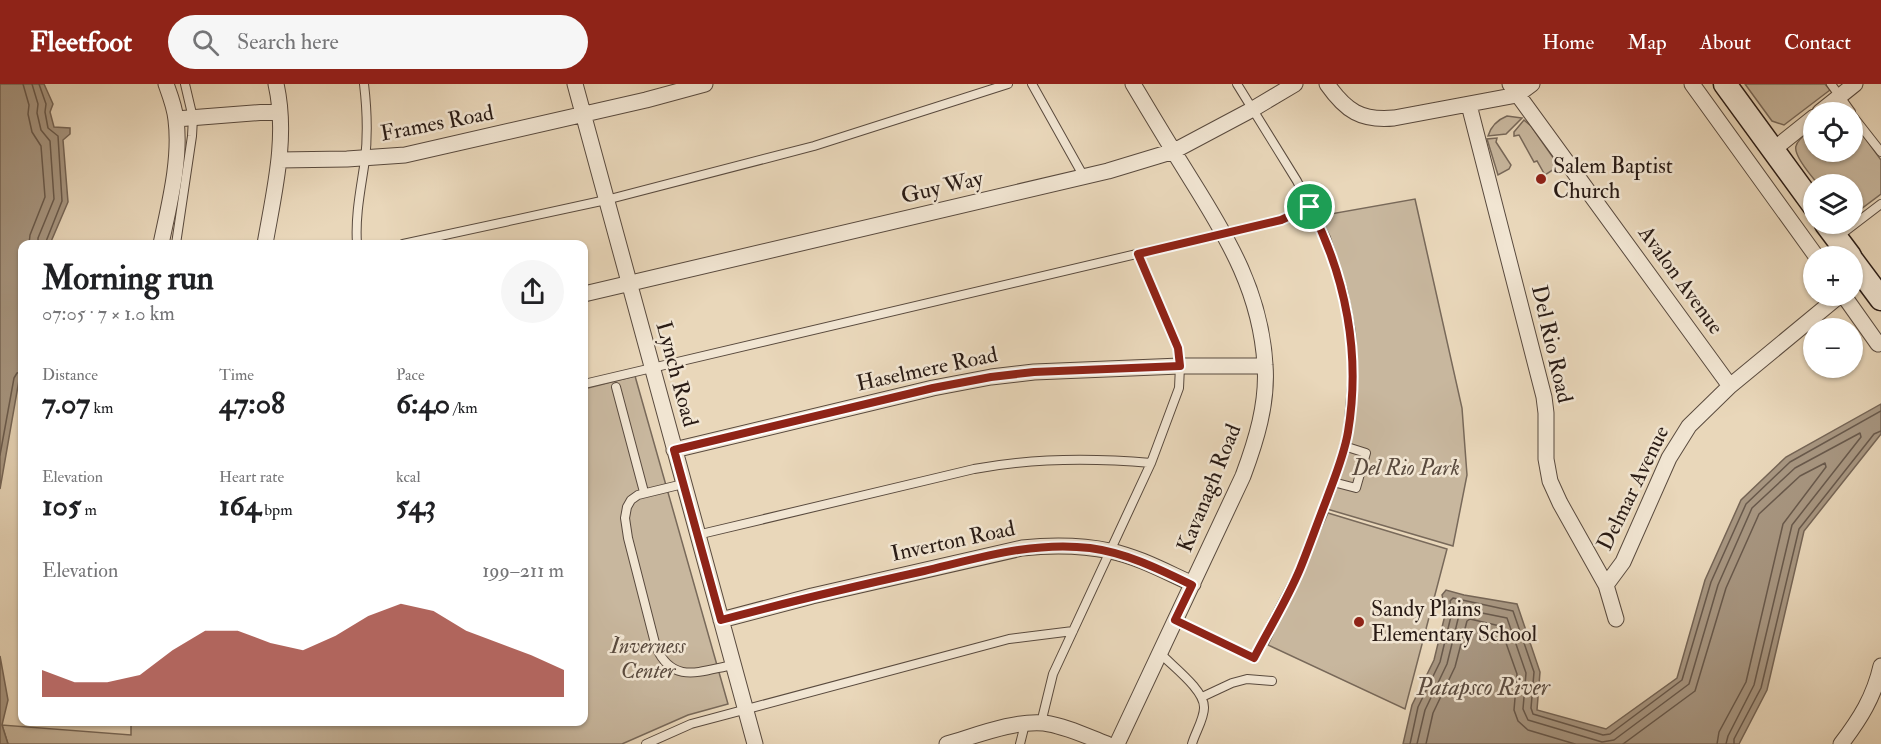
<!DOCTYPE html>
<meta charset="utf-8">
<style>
:root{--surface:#fff;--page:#f6f6f6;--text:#202124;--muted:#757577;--accent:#8f2418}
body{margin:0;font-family:"IM FELL Double Pica",serif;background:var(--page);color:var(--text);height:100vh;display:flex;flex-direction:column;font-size:22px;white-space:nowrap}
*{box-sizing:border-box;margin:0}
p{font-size:20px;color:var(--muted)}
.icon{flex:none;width:33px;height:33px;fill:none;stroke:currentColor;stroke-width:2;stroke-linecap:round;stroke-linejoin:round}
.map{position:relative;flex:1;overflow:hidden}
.panel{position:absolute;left:18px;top:156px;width:570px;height:486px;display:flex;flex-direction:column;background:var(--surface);border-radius:12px;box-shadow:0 2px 4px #0004}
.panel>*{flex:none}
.controls{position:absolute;left:1803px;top:18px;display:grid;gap:12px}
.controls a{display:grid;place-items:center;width:60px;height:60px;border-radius:50%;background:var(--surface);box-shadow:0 2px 4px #0004;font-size:30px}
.pin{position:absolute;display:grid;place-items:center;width:51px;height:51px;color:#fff;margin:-26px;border:3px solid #fff;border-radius:50%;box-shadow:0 2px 6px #0007}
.round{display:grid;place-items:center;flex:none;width:63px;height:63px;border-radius:32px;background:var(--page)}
.headline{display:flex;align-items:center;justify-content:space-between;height:102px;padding:0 24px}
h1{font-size:33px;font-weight:700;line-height:45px}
.metrics{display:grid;grid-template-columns:repeat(3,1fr);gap:9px;height:102px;padding:6px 24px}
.metrics div{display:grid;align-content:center}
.metrics b{font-size:30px;font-weight:700}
.metrics small{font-size:16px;font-weight:400}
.metrics p{font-size:16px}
.chart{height:168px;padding:12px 24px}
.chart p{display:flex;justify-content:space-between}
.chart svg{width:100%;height:108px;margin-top:6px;fill:var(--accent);opacity:.7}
header{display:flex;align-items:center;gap:36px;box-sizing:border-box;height:84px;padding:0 30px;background:var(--accent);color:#fff}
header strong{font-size:28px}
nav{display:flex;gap:33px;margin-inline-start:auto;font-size:21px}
.search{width:420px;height:54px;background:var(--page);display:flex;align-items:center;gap:15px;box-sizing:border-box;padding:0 21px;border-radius:33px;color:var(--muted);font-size:22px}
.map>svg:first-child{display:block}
</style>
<header>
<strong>Fleetfoot</strong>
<div class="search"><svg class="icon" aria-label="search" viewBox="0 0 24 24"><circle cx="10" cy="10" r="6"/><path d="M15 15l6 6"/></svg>Search here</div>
<nav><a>Home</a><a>Map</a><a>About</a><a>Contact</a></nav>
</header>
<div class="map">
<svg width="1881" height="660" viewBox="0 0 1881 660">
<rect width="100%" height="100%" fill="#e9d7ba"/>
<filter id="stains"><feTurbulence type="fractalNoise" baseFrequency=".00333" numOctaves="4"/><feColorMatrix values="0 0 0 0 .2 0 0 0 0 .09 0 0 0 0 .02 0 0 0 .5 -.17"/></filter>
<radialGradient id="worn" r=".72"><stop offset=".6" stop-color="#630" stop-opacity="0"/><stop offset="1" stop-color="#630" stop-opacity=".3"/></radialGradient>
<path fill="#c8b79e" stroke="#78695a" stroke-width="1.5" d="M1745,0H1825L1830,6L1784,41L1772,37Z
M1507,32L1522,34L1506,50L1488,52C1491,42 1497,36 1507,32Z
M1524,36L1531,42L1559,82L1545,91L1537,77L1534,78L1519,51L1514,52V48Z
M1853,37L1881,76V110L1853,131L1852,100H1818C1812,93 1793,71 1796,62C1798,54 1808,49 1813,44L1814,68H1852Z
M1497,54L1496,58L1511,81L1509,85L1498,91L1487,55Z
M1415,115L1462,324L1467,391L1453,462L1327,425L1334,410L1348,365L1356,318L1355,262L1319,132Z
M635,292L728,620L688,631L622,660H8L2,641L131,651V638H584V305Z
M1328,429L1447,465L1405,625L1268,561Z"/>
<path fill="#a89782" stroke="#756556" stroke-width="1.5" d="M0,0H44L53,20L50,28L54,43L70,44V50L63,56L68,118L50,160H22V279L0,405Z
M1881,320V350L1804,447L1767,606L1739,660H1403L1412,621L1434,576L1446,527L1442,511L1446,506L1464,511L1517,520L1540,588L1537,626L1606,645L1677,594L1705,496L1741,416L1786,373Z
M0,572L8,616L2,641L8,660H0Z"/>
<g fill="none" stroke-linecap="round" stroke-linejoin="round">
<path stroke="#68594c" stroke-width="1.5" d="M23,0L29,21L28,30L32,48L41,62L45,113L30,151L29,160
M32,0L38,20L37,29L41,46L50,57L54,115L38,154V160
M39,0L46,20L45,28L48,44L58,52L62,117L45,160
M0,371L14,294L17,289L22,288
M1410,660L1418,623L1440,578L1452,528L1450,517L1453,514L1513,527L1534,588L1531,624L1533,630L1603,651L1610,650L1682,596L1711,498L1746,420L1790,378L1881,327
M1417,660L1425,626L1447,580L1460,527L1462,525L1507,534L1526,589L1523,625L1528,636L1602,658L1614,656L1689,600L1718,501L1752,424L1795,384L1860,349L1861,353L1792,441L1754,601L1728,652L1726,660
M1426,660L1433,629L1455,583L1467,537L1470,535L1500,542L1517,590L1514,626L1518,637L1528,646L1575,660
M1623,660L1695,607L1726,504L1759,430L1800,392L1825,379L1826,383L1783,440L1746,598L1719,648L1717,660
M1734,660V655L1761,604L1799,445L1874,350L1881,347"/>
<g stroke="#594a3e" stroke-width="10">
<path id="service" d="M1032,0L1084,93
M1831,0L1851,28
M1852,31L1881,68
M1839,152L1881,120
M176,160L192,52L193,34L185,0
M357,160C355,131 361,104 365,76C368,50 367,25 364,0
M403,160L606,116L814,62L1008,0
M584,300L1281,136L1310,123
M616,303L644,408
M1333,398L1356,404L1366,369L1344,362
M683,400L638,411L631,416L627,423L625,434L628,454L656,563C673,601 700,587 733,581
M697,451L974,385C1032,374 1092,374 1151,379
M1175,536L1254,574L1299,487L1339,383L1348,348L1353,290L1351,248L1343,207L1326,154L1297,97L1237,0
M1160,569C1172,582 1205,606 1204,624C1204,635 1195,649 1192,660
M1202,613L1232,599L1247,595L1272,597
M1041,639L1053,590L1151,379L1179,304L1180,282L1178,264L1138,170
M646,660L691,640L1009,555L1073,547
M1020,660L1025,640"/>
</g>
<g stroke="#594a3e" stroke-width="17">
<path id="minor" d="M575,0L755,660
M1327,0C1346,27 1361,37 1394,34L1517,11L1532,0
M1510,0L1730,302
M1692,0L1816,172
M1469,21L1544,313L1546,329V375L1550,397L1560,419L1606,501L1616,535
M1820,28L1855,0
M176,35L279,27
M1773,66L1814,33
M279,76L347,75L405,71L646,16L705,0
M161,160C169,121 181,76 176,36C175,24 170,11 166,0
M265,160C274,108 288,53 276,0
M584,210L1108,87L1174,67L1253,25L1295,0
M1844,212L1878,260
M674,366L933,304L991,293L1034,288L1180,282H1265
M1606,501L1623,478L1669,374L1689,342L1730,302L1839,212
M721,536L812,512L1022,464C1051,461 1081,461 1110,467C1139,473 1166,488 1193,500
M947,660C975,652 1015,636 1044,639C1066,642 1086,652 1107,660
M1117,660L1243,392C1256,357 1268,319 1265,281C1261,210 1229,156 1192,97C1172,65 1152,32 1133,0
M1841,660C1860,635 1874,613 1881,582"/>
</g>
<g stroke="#291b15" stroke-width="25">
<path id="secondary" d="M1725,0L1814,122
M1826,140L1850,172
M1852,176L1881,215"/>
</g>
<use href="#service" stroke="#f1e5d2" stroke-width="8"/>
<use href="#minor" stroke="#f1e5d2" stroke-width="15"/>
<use href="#secondary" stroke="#f1e5d2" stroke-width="22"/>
</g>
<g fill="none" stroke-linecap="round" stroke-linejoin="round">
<g stroke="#fff" stroke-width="12">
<path id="route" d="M1310,123C1346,193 1361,270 1348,348C1344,372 1334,395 1326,417C1317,440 1309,463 1300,485C1287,516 1269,545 1254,574L1175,536L1192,501C1159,485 1127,469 1090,464C1033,457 979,474 924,487C856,502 788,518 721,536L674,366L933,304L991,293L1034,288L1180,282L1178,264L1138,170L1281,136Z"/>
</g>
<use href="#route" stroke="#8f2418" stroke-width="8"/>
</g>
<g fill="#8f2418" stroke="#f1e5d2" stroke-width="2">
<circle cx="1541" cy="95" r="6"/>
<circle cx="1359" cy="538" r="6"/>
</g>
<g text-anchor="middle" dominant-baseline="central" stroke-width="5" stroke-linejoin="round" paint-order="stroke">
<g font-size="22" fill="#291b15" stroke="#f1e5d2">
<text transform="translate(437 39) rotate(-11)">Frames Road</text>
<text transform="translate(942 103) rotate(-13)">Guy Way</text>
<text transform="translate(1681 196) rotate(54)">Avalon Avenue</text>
<text transform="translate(1552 260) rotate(77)">Del Rio Road</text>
<text transform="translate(927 285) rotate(-12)">Haselmere Road</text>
<text transform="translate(677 290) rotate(75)">Lynch Road</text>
<text transform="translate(1209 404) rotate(-68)">Kavanagh Road</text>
<text transform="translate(1633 404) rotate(-64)">Delmar Avenue</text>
<text transform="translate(953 457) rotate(-12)">Inverton Road</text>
</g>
<g font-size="22" fill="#291b15" stroke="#f1e5d2" text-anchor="start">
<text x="1553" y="82">Salem Baptist<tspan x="1553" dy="25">Church</tspan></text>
<text x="1371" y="525">Sandy Plains<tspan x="1371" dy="25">Elementary School</tspan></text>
</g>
<g font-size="22" font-style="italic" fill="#594a3e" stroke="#f1e5d2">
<text x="1406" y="384">Del Rio Park</text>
<text x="648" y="562">Inverness<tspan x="648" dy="25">Center</tspan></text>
</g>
<g font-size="24" font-style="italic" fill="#5c4d41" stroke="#f1e5d2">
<text x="1483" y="603">Patapsco River</text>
</g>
</g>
<rect width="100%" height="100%" filter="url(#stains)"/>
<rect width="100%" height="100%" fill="url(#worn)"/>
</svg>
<div class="controls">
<a><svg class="icon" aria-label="locate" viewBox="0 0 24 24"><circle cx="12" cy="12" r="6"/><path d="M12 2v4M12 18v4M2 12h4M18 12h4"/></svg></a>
<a><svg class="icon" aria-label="layers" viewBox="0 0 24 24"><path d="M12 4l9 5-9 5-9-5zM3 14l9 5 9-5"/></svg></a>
<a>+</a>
<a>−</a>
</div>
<div class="pin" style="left:1310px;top:123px;background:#1e9e55"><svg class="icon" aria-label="arrive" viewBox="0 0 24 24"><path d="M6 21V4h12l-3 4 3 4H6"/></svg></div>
<section class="panel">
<div class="headline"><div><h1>Morning run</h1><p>07:05 · 7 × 1.0 km</p></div><a class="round"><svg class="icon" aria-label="share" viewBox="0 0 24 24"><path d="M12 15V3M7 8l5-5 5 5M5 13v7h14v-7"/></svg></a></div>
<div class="metrics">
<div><p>Distance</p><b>7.07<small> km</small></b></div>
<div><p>Time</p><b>47:08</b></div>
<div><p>Pace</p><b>6:40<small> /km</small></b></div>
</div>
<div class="metrics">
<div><p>Elevation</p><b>105<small> m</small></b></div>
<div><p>Heart rate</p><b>164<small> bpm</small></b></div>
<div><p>kcal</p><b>543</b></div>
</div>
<div class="chart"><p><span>Elevation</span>199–211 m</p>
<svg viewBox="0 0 160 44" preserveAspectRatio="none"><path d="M0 44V33L10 38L20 38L30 35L40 25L50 17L60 17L70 22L80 25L90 19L100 11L110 6L120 9L130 17L140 22L150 27L160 33V44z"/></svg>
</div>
</section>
</div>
